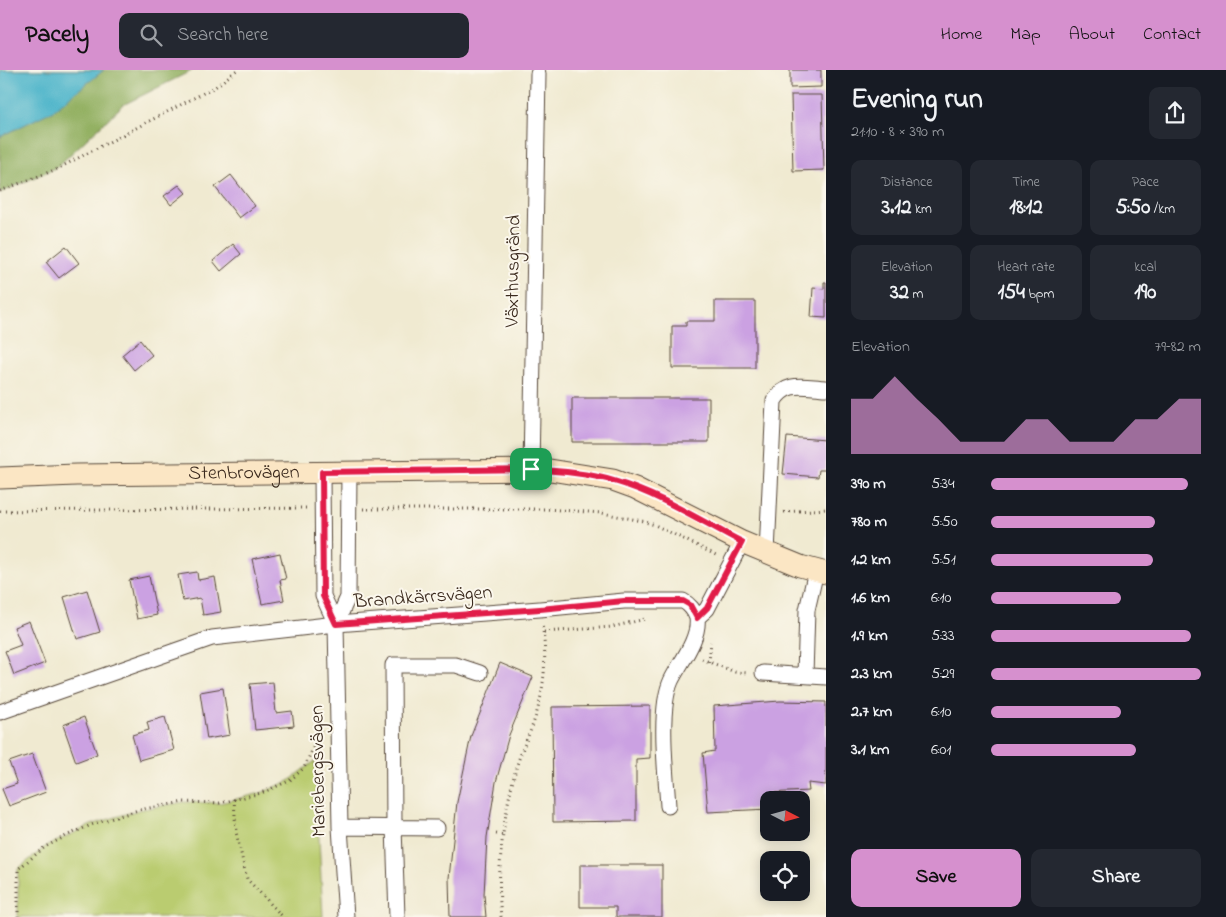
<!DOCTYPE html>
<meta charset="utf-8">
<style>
:root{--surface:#171b24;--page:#242831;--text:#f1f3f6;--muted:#9ea1a6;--accent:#d690ce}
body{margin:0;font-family:"Indie Flower",sans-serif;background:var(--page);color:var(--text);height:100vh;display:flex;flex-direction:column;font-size:19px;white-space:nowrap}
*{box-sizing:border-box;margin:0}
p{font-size:16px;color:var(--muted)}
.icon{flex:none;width:28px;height:28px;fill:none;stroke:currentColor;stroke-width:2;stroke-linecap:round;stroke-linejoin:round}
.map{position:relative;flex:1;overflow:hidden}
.panel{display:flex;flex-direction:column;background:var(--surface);width:400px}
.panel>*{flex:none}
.needle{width:32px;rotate:96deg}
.tools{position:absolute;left:760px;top:721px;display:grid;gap:10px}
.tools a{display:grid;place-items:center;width:50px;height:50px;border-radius:10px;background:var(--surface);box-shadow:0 2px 12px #0003;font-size:25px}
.pin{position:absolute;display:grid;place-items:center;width:42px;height:42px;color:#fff;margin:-21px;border-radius:10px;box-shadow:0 2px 8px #0006}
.round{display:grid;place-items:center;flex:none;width:52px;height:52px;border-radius:10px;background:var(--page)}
.headline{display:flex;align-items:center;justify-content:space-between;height:85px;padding:0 25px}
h1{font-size:28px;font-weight:700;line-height:38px}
.metrics{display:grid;grid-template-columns:repeat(3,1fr);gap:8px;height:85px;padding:5px 25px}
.metrics div{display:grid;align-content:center;border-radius:10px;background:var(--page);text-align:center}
.metrics b{font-size:21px;font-weight:700}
.metrics small{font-size:14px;font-weight:400}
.metrics p{font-size:14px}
.chart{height:140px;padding:10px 25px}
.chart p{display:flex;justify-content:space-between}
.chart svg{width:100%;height:90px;margin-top:5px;fill:var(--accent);opacity:.7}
.primary-button{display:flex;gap:10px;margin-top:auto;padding:10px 25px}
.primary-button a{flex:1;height:58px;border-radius:10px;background:var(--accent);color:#111;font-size:20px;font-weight:700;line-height:58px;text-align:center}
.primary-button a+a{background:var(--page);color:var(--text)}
ul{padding:0 25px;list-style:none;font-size:16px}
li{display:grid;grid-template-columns:80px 60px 1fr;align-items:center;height:38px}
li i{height:12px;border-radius:6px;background:var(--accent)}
header{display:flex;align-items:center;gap:30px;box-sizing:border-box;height:70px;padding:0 25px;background:var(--accent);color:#111}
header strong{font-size:24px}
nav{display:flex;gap:28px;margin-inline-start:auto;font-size:18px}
.search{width:350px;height:45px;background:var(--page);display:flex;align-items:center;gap:12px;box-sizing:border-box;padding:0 18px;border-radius:10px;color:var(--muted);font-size:19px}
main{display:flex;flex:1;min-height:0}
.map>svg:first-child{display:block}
</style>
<header>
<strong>Pacely</strong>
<div class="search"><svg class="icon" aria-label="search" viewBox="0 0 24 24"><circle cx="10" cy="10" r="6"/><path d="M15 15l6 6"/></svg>Search here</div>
<nav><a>Home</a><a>Map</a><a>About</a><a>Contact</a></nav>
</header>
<main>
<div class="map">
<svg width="826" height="847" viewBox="0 0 826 847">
<rect width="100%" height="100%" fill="#fbf7ec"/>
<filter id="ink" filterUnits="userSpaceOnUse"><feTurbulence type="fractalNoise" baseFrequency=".02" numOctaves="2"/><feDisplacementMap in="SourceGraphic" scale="10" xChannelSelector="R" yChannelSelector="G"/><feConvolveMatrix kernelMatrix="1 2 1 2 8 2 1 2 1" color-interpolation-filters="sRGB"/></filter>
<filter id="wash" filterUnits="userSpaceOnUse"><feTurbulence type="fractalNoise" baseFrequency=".0096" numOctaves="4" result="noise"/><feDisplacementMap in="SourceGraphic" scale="20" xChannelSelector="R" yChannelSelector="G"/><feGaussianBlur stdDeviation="1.12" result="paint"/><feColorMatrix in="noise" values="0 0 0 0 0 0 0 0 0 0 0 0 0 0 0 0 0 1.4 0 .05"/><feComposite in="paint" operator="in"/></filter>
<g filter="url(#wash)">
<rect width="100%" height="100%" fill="#f0ead1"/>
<path fill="#bacc70" stroke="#7a7b47" d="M315,691L323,847H18V799L45,777L91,755L138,740L184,732L220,733L261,723L289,711Z"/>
<path fill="#93b062" stroke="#676d40" d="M0,0H193L123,35L57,97L0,123Z"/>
<path fill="#4ab3c9" stroke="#426e74" d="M0,0H104L52,41L0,67Z"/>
<g id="blocks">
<path fill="#cba1e2" d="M790,0H821V17L790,18Z
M791,25H822L824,100L793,101Z
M231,105L255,136L239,148L215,117Z
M179,115L186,123L171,135L164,126Z
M233,174L241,184L221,201L213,191Z
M66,176L79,193L59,208L46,192Z
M824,212H826V248L811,247L813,218L824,219Z
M715,231H755V298H672V256H686V251H715Z
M140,270L152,285L134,300L122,285Z
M572,328H709V372H572Z
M787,367L826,370V400H819L818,407L783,404Z
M280,483L286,509L280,510L284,530L262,534L252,489Z
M197,502L198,510L215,507L221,542L203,545L200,528L183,531L178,505Z
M149,506L157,545L137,549L129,510Z
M87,520L100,562L77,569L64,527Z
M29,551L45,593L14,605L5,581L21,575L14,557Z
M500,593L533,607L509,665L496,712L487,767L484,825L486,847H450L449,808L457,732L471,666Z
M273,612L276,643L292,641L294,656L255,660L250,614Z
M223,618L230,665L207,669L200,622Z
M780,631L826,632V715L808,713L809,721L768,723L769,739L708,742L703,683L715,681L714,636Z
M650,636V688L636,689V751L553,752L552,637Z
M84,647L97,684L76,692L63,655Z
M165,647L174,680L139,690L132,665L149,660L147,652Z
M32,684L46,722L9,736L2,719L17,714L9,692Z
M580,795H662V847H616V837H580Z"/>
</g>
</g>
<g filter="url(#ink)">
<use href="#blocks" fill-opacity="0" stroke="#564739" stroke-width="1"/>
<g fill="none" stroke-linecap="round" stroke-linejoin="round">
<g stroke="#564739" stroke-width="17">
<path id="street" d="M531,399L538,4
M322,402L323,526L336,554
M767,483L774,331C787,310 804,317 826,318
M697,548L707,539L742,472
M763,603L826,607
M805,605L807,540L816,501
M0,642L212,568L336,554L540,539L624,531H683C689,534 695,541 697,548C700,569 679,594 671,611C658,640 666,703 668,736
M340,757L437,758
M346,847L340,757L336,554L348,527L349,401
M397,847L394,757L393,595H456L480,603"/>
</g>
<g stroke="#564739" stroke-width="23">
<g id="secondary">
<path id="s1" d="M0,408L76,405L550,400L613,410L635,418L742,472L800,496L826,503"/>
</g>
</g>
<path stroke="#564739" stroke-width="3" stroke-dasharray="1 4" stroke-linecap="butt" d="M0,121L57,99L215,17L237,0
M363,439H546L602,443L642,451L655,455L718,486
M0,441L307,438
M784,442L826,439
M544,562L612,557L645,549
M702,589L735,602L748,603
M709,592L711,572
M234,729L236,762L247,809L283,847
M496,764L504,765
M18,847V799L45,777L68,765L91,755L138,740L184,732L220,733L261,723L289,711L304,698L321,660
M501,847C496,799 504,741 517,695C522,678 531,662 536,645C545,617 547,583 542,554"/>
<use href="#street" stroke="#fff" stroke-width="15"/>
<use href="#secondary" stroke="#fbe6c4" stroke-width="21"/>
</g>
</g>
<g fill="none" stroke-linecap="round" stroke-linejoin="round" filter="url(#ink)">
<g stroke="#fff" stroke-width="10">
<path id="route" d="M531,399C558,401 588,403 614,411C659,424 701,451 742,472L707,538L697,548L690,535L683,531H624L540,539L336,554L323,526L322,402Z"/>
</g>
<use href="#route" stroke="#e11d48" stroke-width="6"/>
</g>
<g text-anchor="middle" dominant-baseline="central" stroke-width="4" stroke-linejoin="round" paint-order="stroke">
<g font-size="20" fill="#3b2a1e" stroke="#fbf7ec">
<text transform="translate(514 201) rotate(-89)">Växthusgränd</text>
<text stroke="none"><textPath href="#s1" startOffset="244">Stenbrovägen</textPath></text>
<text transform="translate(423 528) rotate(-4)">Brandkärrsvägen</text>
<text transform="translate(319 701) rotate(-91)">Mariebergsvägen</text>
</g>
</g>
</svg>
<div class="tools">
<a><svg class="needle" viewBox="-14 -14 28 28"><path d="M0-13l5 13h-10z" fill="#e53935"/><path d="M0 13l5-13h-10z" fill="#9ea1a6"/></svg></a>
<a><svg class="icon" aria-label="locate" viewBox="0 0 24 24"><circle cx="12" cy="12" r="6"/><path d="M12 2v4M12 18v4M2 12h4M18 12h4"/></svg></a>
</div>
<div class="pin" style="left:531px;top:399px;background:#1e9e55"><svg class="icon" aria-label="arrive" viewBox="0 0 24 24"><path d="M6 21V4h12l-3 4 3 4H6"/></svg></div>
</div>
<section class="panel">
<div class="headline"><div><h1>Evening run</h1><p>21:10 · 8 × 390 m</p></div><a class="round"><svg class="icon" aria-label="share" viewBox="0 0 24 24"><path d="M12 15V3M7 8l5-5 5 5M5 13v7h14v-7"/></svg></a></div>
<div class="metrics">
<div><p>Distance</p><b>3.12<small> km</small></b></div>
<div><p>Time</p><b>18:12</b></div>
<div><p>Pace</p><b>5:50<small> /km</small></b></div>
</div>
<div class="metrics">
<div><p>Elevation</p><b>32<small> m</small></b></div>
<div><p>Heart rate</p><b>154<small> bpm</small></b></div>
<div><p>kcal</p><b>190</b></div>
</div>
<div class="chart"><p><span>Elevation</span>79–82 m</p>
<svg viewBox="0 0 160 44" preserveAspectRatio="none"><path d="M0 44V17L10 17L20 6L30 17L40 27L50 38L60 38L70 38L80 27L90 27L100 38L110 38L120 38L130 27L140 27L150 17L160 17V44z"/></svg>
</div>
<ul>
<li><b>390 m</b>5:34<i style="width:94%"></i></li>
<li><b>780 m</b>5:50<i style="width:78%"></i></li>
<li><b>1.2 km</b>5:51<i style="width:77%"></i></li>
<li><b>1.6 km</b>6:10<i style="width:62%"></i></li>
<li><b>1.9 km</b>5:33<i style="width:95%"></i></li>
<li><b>2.3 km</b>5:29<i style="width:100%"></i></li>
<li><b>2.7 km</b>6:10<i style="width:62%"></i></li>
<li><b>3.1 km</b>6:01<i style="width:69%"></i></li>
</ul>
<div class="primary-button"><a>Save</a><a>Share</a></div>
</section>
</main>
